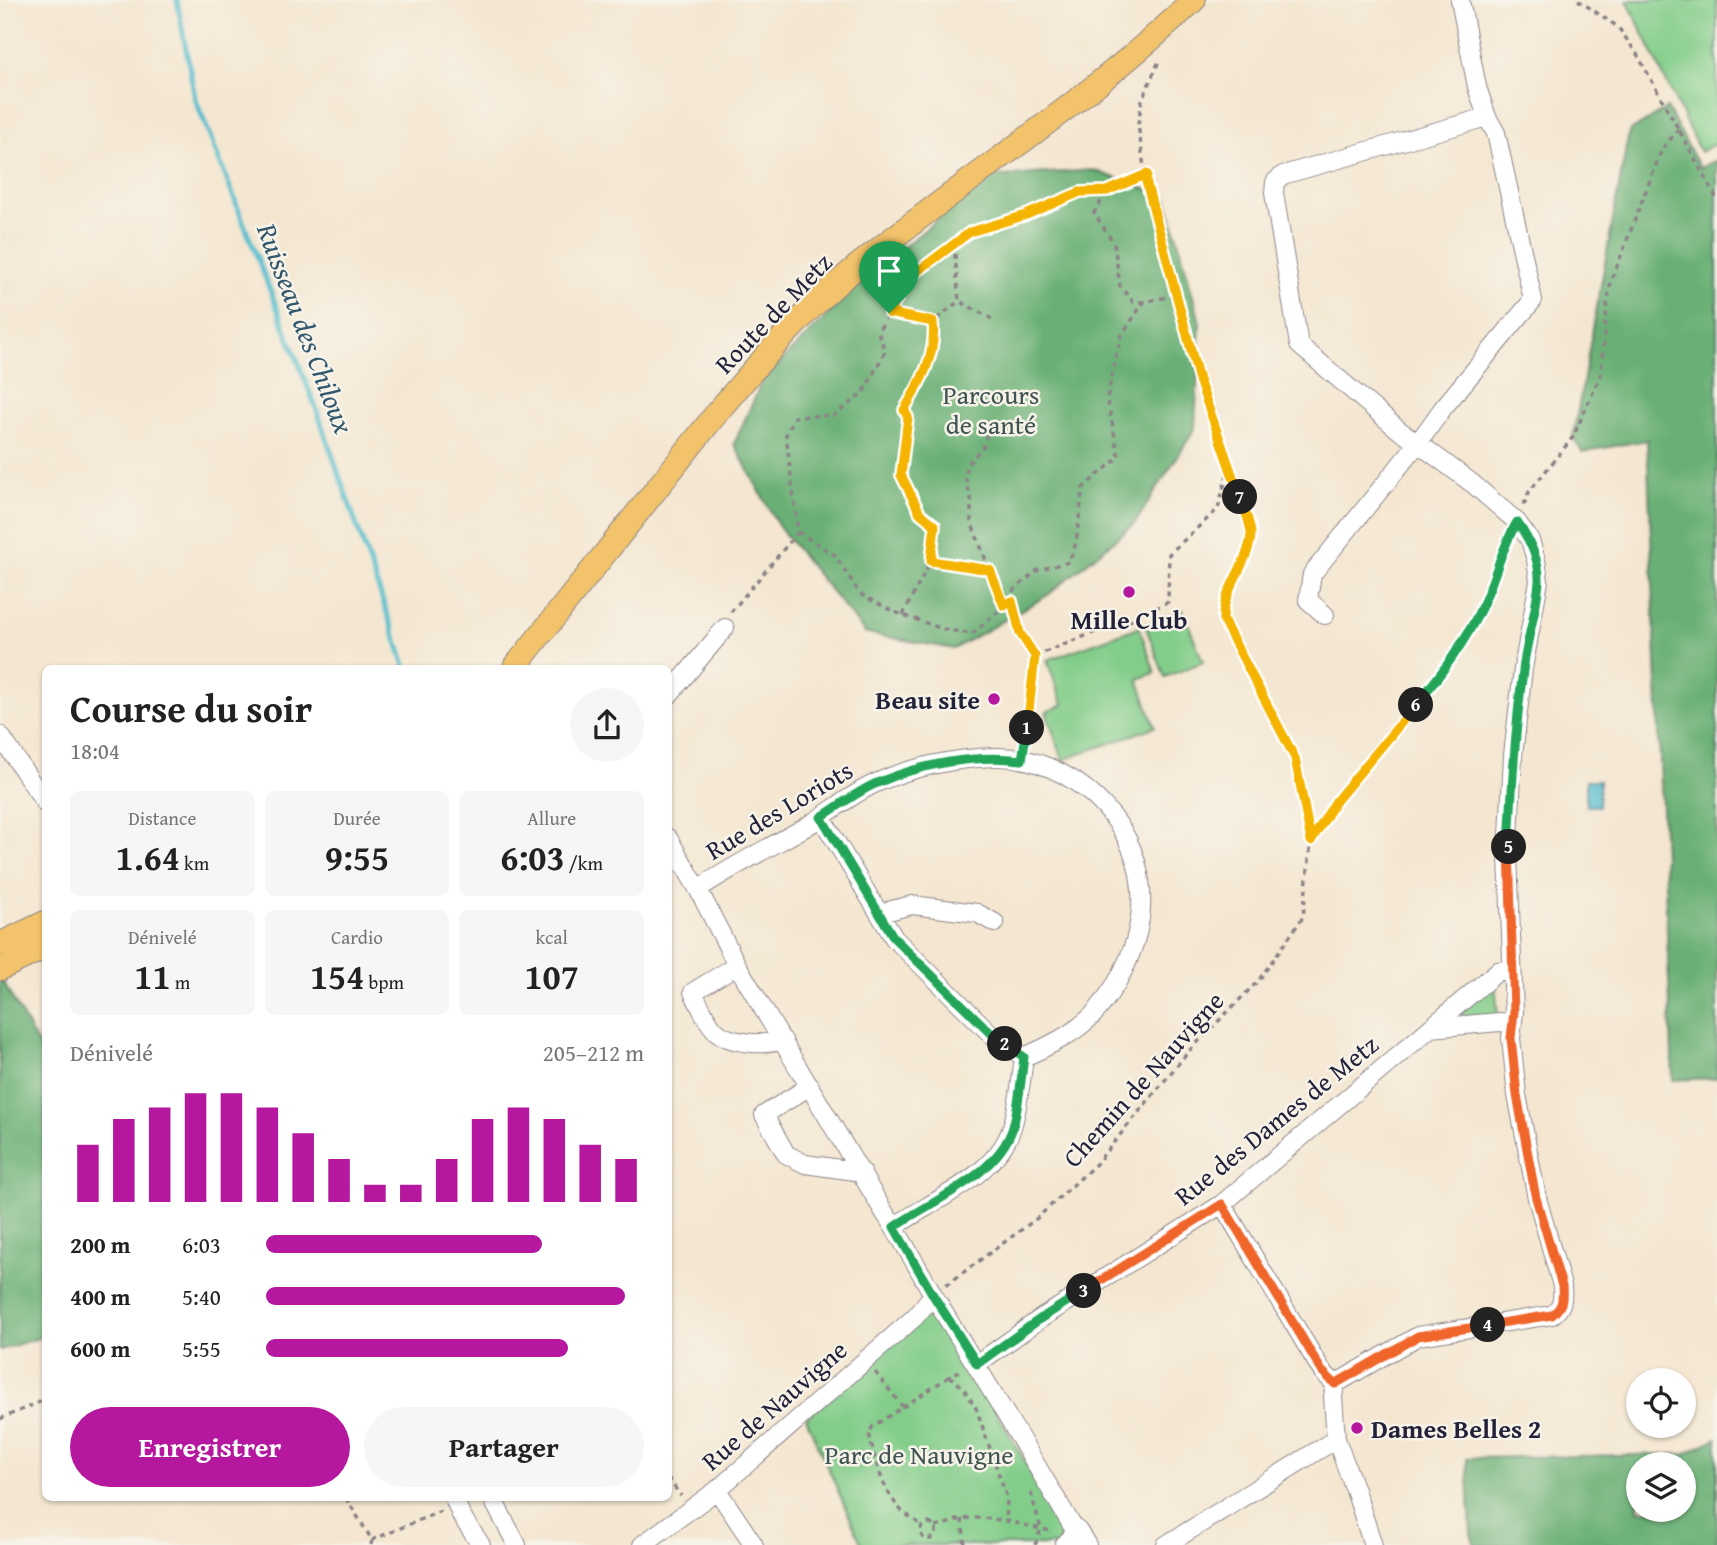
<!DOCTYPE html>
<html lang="fr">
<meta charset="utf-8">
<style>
:root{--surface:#fff;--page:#f6f6f6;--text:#222;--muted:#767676;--accent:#b5179e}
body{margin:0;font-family:"Gentium Book Plus",serif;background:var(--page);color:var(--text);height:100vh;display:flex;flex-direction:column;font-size:26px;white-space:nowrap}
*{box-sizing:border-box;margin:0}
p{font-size:23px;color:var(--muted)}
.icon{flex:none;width:38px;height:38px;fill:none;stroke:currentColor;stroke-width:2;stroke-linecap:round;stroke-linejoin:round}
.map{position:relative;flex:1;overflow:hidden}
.details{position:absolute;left:42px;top:665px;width:630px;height:836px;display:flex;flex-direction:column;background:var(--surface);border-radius:10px;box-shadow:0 2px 5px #0004}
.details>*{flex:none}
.buttons{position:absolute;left:1626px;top:1368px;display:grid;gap:14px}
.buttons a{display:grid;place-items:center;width:70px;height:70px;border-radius:50%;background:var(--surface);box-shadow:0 2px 5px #0004;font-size:35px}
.pin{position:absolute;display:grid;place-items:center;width:60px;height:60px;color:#fff;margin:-72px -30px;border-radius:50% 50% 50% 0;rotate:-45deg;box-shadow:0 0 7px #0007}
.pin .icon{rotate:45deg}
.km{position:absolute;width:35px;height:35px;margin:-18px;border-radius:50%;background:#222;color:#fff;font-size:19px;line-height:35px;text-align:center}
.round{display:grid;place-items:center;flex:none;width:74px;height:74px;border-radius:37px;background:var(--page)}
.summary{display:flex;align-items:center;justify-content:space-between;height:119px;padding:0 28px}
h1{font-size:38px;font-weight:700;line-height:52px}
.metrics{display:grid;grid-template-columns:repeat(3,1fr);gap:10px;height:119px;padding:7px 28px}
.metrics div{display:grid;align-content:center;border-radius:10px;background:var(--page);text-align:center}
.metrics b{font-size:35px;font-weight:700}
.metrics small{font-size:19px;font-weight:400}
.metrics p{font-size:19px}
.chart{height:196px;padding:14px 28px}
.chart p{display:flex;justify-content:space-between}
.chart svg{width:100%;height:126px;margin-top:7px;stroke:var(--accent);stroke-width:6}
.button{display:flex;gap:14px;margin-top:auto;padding:14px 28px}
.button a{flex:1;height:80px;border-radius:42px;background:var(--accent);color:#fff;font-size:28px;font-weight:700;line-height:80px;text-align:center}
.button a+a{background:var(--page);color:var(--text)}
ul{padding:0 28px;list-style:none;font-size:23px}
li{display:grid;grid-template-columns:112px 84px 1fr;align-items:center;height:52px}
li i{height:18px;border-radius:9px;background:var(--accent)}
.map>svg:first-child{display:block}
</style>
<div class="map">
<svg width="1717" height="1545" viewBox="0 0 1717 1545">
<rect width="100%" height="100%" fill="#f7f3e8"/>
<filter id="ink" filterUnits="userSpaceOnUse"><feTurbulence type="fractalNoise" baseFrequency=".0143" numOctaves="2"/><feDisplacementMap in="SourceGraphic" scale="14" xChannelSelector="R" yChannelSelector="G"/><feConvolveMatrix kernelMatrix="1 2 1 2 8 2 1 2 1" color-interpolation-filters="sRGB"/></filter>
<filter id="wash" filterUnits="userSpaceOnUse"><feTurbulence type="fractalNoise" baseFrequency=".00686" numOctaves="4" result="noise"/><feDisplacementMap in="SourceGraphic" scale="28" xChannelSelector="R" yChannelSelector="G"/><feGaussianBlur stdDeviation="1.57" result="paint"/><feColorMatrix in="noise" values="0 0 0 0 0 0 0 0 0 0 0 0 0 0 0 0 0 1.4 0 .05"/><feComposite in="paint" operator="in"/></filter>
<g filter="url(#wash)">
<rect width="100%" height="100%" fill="#f4e6d0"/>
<path fill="#83cd8a" stroke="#527862" stroke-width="2" d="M1627,0H1717V143L1700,152Z
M1183,610L1203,662L1165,677L1145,625Z
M1139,627L1155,673L1138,679L1155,727L1063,760L1046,712L1063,705L1047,660Z
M1495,982L1498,1016L1458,1018L1457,1015Z
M928,1309L937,1312L1063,1526L1059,1545H862L806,1418Z"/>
<path fill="#6ab076" stroke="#466958" stroke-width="2" fill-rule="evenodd" d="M1667,108L1700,168L1717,160V1078L1673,1080L1647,440L1582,452L1573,437L1629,132Z
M1093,170L1166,196L1200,322L1195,429L1135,523L1048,595L954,649L865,633L779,527L734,444L763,379L859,284L989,177Z
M0,976L46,1059L45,1336L0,1350Z
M1717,1438V1545H1475L1471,1534L1467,1458L1685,1454ZM1638,1465H1684V1510H1638Z"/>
<path fill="#52bdcd" stroke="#3a7084" stroke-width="2" d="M1586,780H1599V806H1586Z"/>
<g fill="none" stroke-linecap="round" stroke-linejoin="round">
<path stroke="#52bdcd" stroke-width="5" d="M177,0L195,98L316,408L406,668"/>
</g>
</g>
<g filter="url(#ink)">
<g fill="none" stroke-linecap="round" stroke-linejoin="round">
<g stroke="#8b8486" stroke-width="20">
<path id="minor" d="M1325,615L1308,600L1312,574L1418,443L1400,431L1299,345L1274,193L1275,182L1283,175L1487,117
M668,696L725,628
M0,735L46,804
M821,817L894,938L994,1037L1024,1057C1021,1080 1019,1105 1012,1127C998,1175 933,1200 894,1227
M668,838L698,889L737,965L884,1212C909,1249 928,1288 952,1326C993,1392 1033,1460 1073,1527L1078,1531L1087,1545
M698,889C733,866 768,848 804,828C828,814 851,794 876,783C911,767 957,758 995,757C1033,756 1069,773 1096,798C1150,850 1154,918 1117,982C1110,993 1102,1006 1092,1016C1072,1035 1049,1046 1024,1057
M880,913L912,905L977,913L995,923
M737,965L693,992C699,1003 706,1021 715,1030C728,1044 766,1046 783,1040
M1430,1028L1500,1022L1512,1023
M810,1086L764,1115L786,1154L805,1164L862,1172
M1222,1204L1322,1371L1335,1384
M977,1364L1040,1319L1222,1204L1498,971L1512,969
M717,1490L754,1545
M454,1498L462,1517L481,1545
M492,1498L517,1545
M642,1545L717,1490L915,1317L933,1295
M1064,1545L1078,1531
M1166,1545L1336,1439
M1373,1545L1355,1490L1336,1439L1333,1397L1335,1384L1418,1336L1552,1315C1563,1307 1563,1299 1562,1286L1537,1198L1517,1095L1511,1038L1514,1012L1508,856L1513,755L1523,669L1539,581L1536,560L1530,540L1517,522L1473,484L1418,443L1443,408L1533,300L1496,133L1487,117L1477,87L1460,0"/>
</g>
<g stroke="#8b8486" stroke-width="25">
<path id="major" d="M514,668L720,409C763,358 808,306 860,264C971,175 1091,99 1194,0
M0,944L46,922
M0,969L46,947"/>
</g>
<path stroke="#8b8486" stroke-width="3.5" stroke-dasharray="5 5" stroke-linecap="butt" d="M1578,0L1618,27L1637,54L1717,199
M954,244L959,301L994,320
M1144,302H1133L1120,286L1114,243L1094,213L1107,191L1147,174
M889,313L933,322L959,301
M990,425L984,445L967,465L966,482L971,498V522L1004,606
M1524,505L1529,492L1573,437L1601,374L1607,304L1611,282L1662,149L1679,129
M798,532L835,555L860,594L892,611L943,629L972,634L1011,601
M931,560L990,570
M731,612L798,532L786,435L794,417L835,415L864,392L885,351L878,332L909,278L970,232L1026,215L1081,192L1107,191
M903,615L931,560L935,525L920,513L901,475L908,417L904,410C920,384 937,354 933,322
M1035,656L1108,627H1117L1168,602L1169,554L1218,509L1230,463
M1025,744L1035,656L1020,633L1010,593L1038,570L1069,562L1076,543L1083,488L1119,457L1107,398L1121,336L1144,302L1177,295
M1311,841L1336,801L1451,661L1482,606L1508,537
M946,1285L1036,1219L1096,1164L1189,1051L1259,980L1303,917L1311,841L1295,759L1223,620L1225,599L1247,552L1251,532L1230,463L1199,380L1146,182L1138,124L1142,100L1159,61L1158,58
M959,1371L950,1376L964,1389L976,1408L1007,1498L1006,1521
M875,1372L903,1407L873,1426L869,1433C874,1458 882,1489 900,1509C906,1515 915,1520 922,1526
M903,1407L950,1376
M0,1419L46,1399
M991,1452L1009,1455
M668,1478L681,1496
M346,1498L372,1540L371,1545
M962,1519L965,1545
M929,1523L936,1527V1535L931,1539H924L920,1533L922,1526Z
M936,1527C945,1525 954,1520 963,1519C988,1515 1016,1523 1041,1529L1030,1490
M372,1540L441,1511
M1035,1545L1041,1529L1052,1531"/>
<use href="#minor" stroke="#fff" stroke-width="18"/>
<use href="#major" stroke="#f2c36a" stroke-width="23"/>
</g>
</g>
<g fill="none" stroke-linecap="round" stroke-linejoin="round" filter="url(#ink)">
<g stroke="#fff" stroke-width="14">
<path id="split-1" d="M889,313L933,322C937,354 920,384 904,410L908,417L901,475L920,513L935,525L931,561L990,570L1004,606L1012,601L1020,633L1035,656L1027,728"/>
</g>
<g stroke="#fff" stroke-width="14">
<path id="split-2" d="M1005,1044L995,1037L894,938L821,817C839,806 858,791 877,783C921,764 975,754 1022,760L1027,728"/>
</g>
<g stroke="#fff" stroke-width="14">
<path id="split-3" d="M1005,1044L1024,1057C1021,1080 1019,1105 1013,1127C998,1175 933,1200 894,1227L933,1295L977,1364L1040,1319L1084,1291"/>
</g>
<g stroke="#fff" stroke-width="14">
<path id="split-4" d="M1084,1291L1222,1204L1322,1371L1335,1384L1418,1336L1488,1325"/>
</g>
<g stroke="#fff" stroke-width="14">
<path id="split-5" d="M1488,1325L1552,1315C1563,1306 1563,1300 1562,1286L1536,1198L1517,1095L1511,1038L1514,1012L1509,847"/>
</g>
<g stroke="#fff" stroke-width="14">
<path id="split-6" d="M1416,705C1441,674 1465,643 1482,606C1495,579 1501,549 1517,522C1529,539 1540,559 1539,581C1537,611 1526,641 1523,671C1515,729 1512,788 1509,847"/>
</g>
<g stroke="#fff" stroke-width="14">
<path id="split-7" d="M1240,497C1244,508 1251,524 1251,535C1248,566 1222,589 1223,620L1295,758L1311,841L1336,801L1416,705"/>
</g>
<g stroke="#fff" stroke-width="14">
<path id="split-8" d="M889,313L909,278L970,232L1026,215L1080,192L1107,191L1147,174L1146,181L1199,380L1240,497"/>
</g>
<use href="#split-1" stroke="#f5b400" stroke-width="9"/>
<use href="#split-2" stroke="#22a559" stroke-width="9"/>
<use href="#split-3" stroke="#22a559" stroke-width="9"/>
<use href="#split-4" stroke="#f0652b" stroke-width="9"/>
<use href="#split-5" stroke="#f0652b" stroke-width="9"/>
<use href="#split-6" stroke="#22a559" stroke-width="9"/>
<use href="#split-7" stroke="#f5b400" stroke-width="9"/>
<use href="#split-8" stroke="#f5b400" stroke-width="9"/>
</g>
<g fill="#b5179e" stroke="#f7f3e8" stroke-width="2.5">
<circle cx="1129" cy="592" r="7"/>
<circle cx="994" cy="699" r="7"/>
<circle cx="1357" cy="1428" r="7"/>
</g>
<g text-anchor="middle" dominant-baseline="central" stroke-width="5" stroke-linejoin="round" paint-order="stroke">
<g font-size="26" fill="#22223b" stroke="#f7f3e8">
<text transform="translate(773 313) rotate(-46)">Route de Metz</text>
<text transform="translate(779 810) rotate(-31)">Rue des Loriots</text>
<text transform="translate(1143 1079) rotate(-48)">Chemin de Nauvigne</text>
<text transform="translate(1276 1120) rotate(-39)">Rue des Dames de Metz</text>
<text transform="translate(774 1405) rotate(-41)">Rue de Nauvigne</text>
</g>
<g font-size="26" fill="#3f5553" stroke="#f7f3e8">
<text x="991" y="394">Parcours<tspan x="991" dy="30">de santé</tspan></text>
<text x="919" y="1454">Parc de Nauvigne</text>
</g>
<g font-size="26" font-weight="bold" fill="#22223b" stroke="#f7f3e8">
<text x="1129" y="619">Mille Club</text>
<text x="980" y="699" text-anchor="end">Beau site</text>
<text x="1371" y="1428" text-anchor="start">Dames Belles 2</text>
</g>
<g font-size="28" font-style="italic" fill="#33586e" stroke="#f7f3e8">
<text transform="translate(306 328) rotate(69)">Ruisseau des Chiloux</text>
</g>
</g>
</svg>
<div class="buttons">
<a><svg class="icon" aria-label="locate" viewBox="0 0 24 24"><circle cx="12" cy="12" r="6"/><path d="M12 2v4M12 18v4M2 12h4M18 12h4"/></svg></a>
<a><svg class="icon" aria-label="layers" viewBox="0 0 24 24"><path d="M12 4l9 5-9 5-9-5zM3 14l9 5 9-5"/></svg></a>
</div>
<div class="pin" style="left:889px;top:313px;background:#1e9e55"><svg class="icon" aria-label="arrive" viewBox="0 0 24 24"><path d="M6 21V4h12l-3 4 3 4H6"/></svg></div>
<b class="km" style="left:1027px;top:728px">1</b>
<b class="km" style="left:1005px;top:1044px">2</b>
<b class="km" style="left:1084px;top:1291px">3</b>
<b class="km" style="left:1488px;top:1325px">4</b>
<b class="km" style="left:1509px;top:847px">5</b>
<b class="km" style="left:1416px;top:705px">6</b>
<b class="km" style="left:1240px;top:497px">7</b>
<section class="details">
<div class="summary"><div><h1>Course du soir</h1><p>18:04</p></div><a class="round"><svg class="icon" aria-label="share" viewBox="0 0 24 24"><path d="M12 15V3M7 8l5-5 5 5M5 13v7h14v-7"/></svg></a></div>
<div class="metrics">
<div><p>Distance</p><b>1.64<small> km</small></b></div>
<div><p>Durée</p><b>9:55</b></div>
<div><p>Allure</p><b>6:03<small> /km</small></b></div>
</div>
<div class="metrics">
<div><p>Dénivelé</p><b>11<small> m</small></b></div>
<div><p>Cardio</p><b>154<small> bpm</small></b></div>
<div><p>kcal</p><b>107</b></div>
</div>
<div class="chart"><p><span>Dénivelé</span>205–212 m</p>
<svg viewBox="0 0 160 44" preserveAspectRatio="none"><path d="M5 44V24M15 44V15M25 44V11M35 44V6M45 44V6M55 44V11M65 44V20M75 44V29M85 44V38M95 44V38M105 44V29M115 44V15M125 44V11M135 44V15M145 44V24M155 44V29"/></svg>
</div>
<ul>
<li><b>200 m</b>6:03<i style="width:73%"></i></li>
<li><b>400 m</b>5:40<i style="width:95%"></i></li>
<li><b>600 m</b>5:55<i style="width:80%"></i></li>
</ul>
<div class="button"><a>Enregistrer</a><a>Partager</a></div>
</section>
</div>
